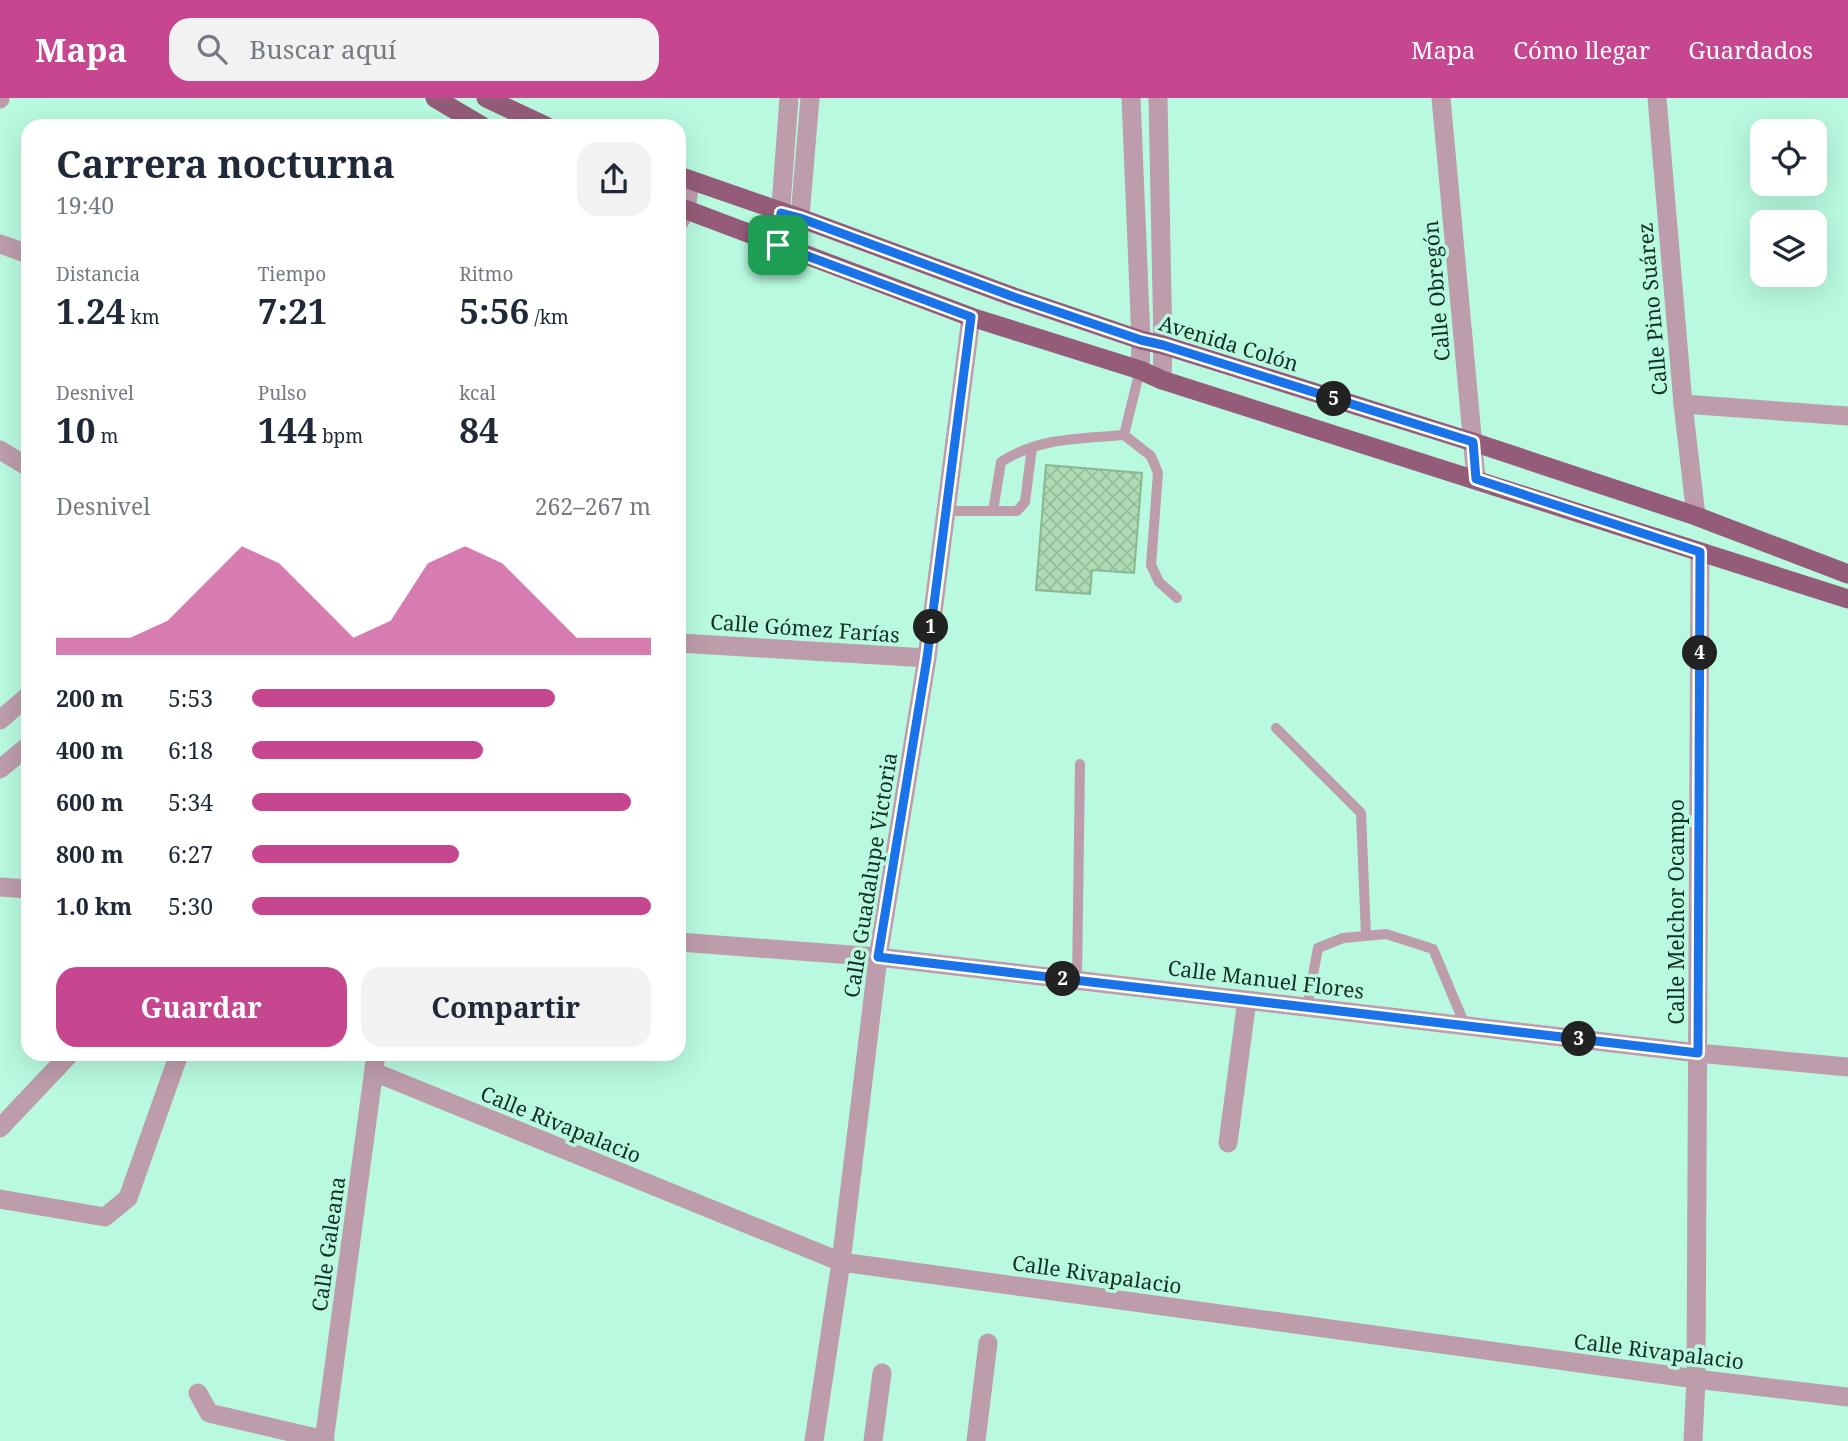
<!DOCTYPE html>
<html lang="es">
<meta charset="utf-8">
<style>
:root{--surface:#fff;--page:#f2f2f3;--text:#1f2937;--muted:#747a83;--accent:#c74690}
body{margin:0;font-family:"Noto Serif",serif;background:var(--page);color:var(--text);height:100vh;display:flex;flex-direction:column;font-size:26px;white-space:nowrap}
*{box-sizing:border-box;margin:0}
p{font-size:23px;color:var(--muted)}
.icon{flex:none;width:38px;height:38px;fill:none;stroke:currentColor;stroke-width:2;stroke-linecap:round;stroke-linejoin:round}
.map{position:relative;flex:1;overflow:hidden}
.panel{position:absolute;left:21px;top:21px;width:665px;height:942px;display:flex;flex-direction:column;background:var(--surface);border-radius:21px;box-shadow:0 7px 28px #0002}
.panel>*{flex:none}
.tools{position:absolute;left:1750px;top:21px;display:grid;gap:14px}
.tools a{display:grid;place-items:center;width:77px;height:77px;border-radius:14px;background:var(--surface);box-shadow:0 7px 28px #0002;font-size:35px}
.pin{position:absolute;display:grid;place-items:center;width:60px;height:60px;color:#fff;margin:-30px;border-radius:14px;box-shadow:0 4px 10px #0006}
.km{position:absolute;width:35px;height:35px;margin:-18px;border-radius:50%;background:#222;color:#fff;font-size:19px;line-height:35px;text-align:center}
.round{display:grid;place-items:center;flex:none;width:74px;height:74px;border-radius:21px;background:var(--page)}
.headline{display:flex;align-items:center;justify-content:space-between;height:119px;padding:0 35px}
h1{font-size:38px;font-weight:700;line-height:52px}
.metrics{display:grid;grid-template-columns:repeat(3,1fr);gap:10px;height:119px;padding:7px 35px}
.metrics div{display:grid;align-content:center}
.metrics b{font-size:35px;font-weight:700}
.metrics small{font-size:19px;font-weight:400}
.metrics p{font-size:19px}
.chart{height:196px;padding:14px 35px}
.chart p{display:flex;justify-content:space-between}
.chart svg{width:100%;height:126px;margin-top:7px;fill:var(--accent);opacity:.7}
.cta{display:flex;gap:14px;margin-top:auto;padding:14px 35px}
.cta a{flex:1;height:80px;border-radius:21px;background:var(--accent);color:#fff;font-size:28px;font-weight:700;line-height:80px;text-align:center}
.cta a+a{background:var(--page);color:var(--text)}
ul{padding:0 35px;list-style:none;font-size:23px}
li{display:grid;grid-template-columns:112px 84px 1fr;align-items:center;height:52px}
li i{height:18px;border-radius:9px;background:var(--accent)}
header{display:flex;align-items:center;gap:42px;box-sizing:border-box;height:98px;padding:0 35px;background:var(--accent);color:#fff}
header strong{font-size:33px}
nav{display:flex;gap:38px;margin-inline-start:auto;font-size:24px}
.search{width:490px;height:63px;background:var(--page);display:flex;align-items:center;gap:18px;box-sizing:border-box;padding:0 24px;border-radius:21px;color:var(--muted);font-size:26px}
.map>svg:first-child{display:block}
</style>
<header>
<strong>Mapa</strong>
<div class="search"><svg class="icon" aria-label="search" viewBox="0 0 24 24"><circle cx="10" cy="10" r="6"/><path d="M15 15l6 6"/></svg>Buscar aquí</div>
<nav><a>Mapa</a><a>Cómo llegar</a><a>Guardados</a></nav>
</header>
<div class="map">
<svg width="1848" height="1343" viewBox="0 0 1848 1343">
<defs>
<pattern id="building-cross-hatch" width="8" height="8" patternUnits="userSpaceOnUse" patternTransform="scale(1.75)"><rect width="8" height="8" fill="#aedcb4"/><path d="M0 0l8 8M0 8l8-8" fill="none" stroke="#95bd9b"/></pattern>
</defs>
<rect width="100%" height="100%" fill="#b8f9df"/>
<path fill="url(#building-cross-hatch)" stroke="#8ab790" stroke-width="2" d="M1046,367L1142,375L1134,475L1092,472L1090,496L1036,492Z"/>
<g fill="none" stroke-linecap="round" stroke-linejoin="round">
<path stroke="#bd9cac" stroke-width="10" d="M1140,272L1124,337L1151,358L1158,375L1151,467L1159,484L1177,500
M946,413H993L1001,364C1040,339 1079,341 1124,337
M993,413H1017L1025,404L1032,349
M1276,630L1361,715L1366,838
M1077,882L1080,666
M1307,909L1318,850L1343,840L1386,836L1433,851L1465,927"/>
<path stroke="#bd9cac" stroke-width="19" d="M1131,0L1141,242L1140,272
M1158,0L1163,247L1162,282
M0,1V0
M0,146L28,156
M1683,306L1848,318
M0,352L28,369
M679,545L927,560
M0,789L28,791
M679,844L878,859L1698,955L1848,969
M374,974L841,1164L1696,1281L1848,1299
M0,1030L70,956
M1228,1045L1247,902
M0,1101L105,1119L128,1100L179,956
M198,1295L209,1315L325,1342
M324,1343L376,956
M814,1343L841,1164L878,859L927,560L971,219
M873,1343L882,1275
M976,1343L988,1245
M1693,1343L1696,1281L1700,454"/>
<path stroke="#bd9cac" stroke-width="19" d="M1441,0L1476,381
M1657,0L1683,306L1696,418
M679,124L686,112L690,82
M778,147L789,0
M797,154L810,0
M0,622L28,598
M0,671L28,648"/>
<path stroke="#955c79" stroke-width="19" d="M435,0L482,28
M486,0L546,28
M679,78L800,120L1014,199L1141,242L1163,247L1473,344L1696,418L1848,476
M679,109L971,219L1140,272L1162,282L1848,501"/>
</g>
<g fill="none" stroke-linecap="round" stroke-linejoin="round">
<g stroke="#fff" stroke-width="14">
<path id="route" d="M781,115L800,120L1014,199L1141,242L1163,247L1473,344L1476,381L1700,454L1698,955L878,859L927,560L971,219L778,147Z"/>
</g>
<use href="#route" stroke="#1a73e8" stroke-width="9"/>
</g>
<g text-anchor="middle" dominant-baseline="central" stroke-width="7" stroke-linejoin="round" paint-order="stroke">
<g font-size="21" fill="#132e24" stroke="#b8f9df">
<text transform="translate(1436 193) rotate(-95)">Calle Obregón</text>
<text transform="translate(1652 211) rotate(-95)">Calle Pino Suárez</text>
<text transform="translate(1229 245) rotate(17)">Avenida Colón</text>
<text transform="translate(805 530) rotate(4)">Calle Gómez Farías</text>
<text transform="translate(870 777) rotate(-81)">Calle Guadalupe Victoria</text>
<text transform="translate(1676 814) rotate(-90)">Calle Melchor Ocampo</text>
<text transform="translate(1266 881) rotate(7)">Calle Manuel Flores</text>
<text transform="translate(561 1026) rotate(22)">Calle Rivapalacio</text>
<text transform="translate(328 1146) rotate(-82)">Calle Galeana</text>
<text transform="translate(1097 1176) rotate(8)">Calle Rivapalacio</text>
<text transform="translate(1659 1253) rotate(7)">Calle Rivapalacio</text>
</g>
</g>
</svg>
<div class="tools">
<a><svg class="icon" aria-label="locate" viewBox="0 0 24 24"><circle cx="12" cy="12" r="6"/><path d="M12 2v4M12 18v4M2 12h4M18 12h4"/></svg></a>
<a><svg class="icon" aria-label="layers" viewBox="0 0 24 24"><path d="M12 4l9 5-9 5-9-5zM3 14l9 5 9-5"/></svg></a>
</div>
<div class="pin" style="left:778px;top:147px;background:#1e9e55"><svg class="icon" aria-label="arrive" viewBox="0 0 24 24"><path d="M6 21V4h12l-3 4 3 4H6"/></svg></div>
<b class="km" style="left:931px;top:529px">1</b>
<b class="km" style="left:1063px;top:881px">2</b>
<b class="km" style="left:1579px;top:941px">3</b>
<b class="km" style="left:1700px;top:555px">4</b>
<b class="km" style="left:1334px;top:301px">5</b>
<section class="panel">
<div class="headline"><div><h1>Carrera nocturna</h1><p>19:40</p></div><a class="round"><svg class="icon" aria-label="share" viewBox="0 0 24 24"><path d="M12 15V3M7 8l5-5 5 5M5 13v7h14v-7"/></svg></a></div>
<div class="metrics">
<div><p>Distancia</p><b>1.24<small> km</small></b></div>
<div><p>Tiempo</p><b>7:21</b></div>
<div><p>Ritmo</p><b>5:56<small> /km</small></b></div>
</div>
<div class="metrics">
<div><p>Desnivel</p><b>10<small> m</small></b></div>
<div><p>Pulso</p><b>144<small> bpm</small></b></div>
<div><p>kcal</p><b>84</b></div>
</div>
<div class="chart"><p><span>Desnivel</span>262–267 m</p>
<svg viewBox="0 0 160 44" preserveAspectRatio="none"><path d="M0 44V38L10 38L20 38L30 32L40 19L50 6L60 12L70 25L80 38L90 32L100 12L110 6L120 12L130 25L140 38L150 38L160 38V44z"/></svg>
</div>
<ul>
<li><b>200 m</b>5:53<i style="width:76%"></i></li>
<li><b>400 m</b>6:18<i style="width:58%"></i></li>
<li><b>600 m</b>5:34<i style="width:95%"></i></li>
<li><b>800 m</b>6:27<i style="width:52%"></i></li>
<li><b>1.0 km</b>5:30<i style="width:100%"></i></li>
</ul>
<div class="cta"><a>Guardar</a><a>Compartir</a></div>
</section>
</div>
